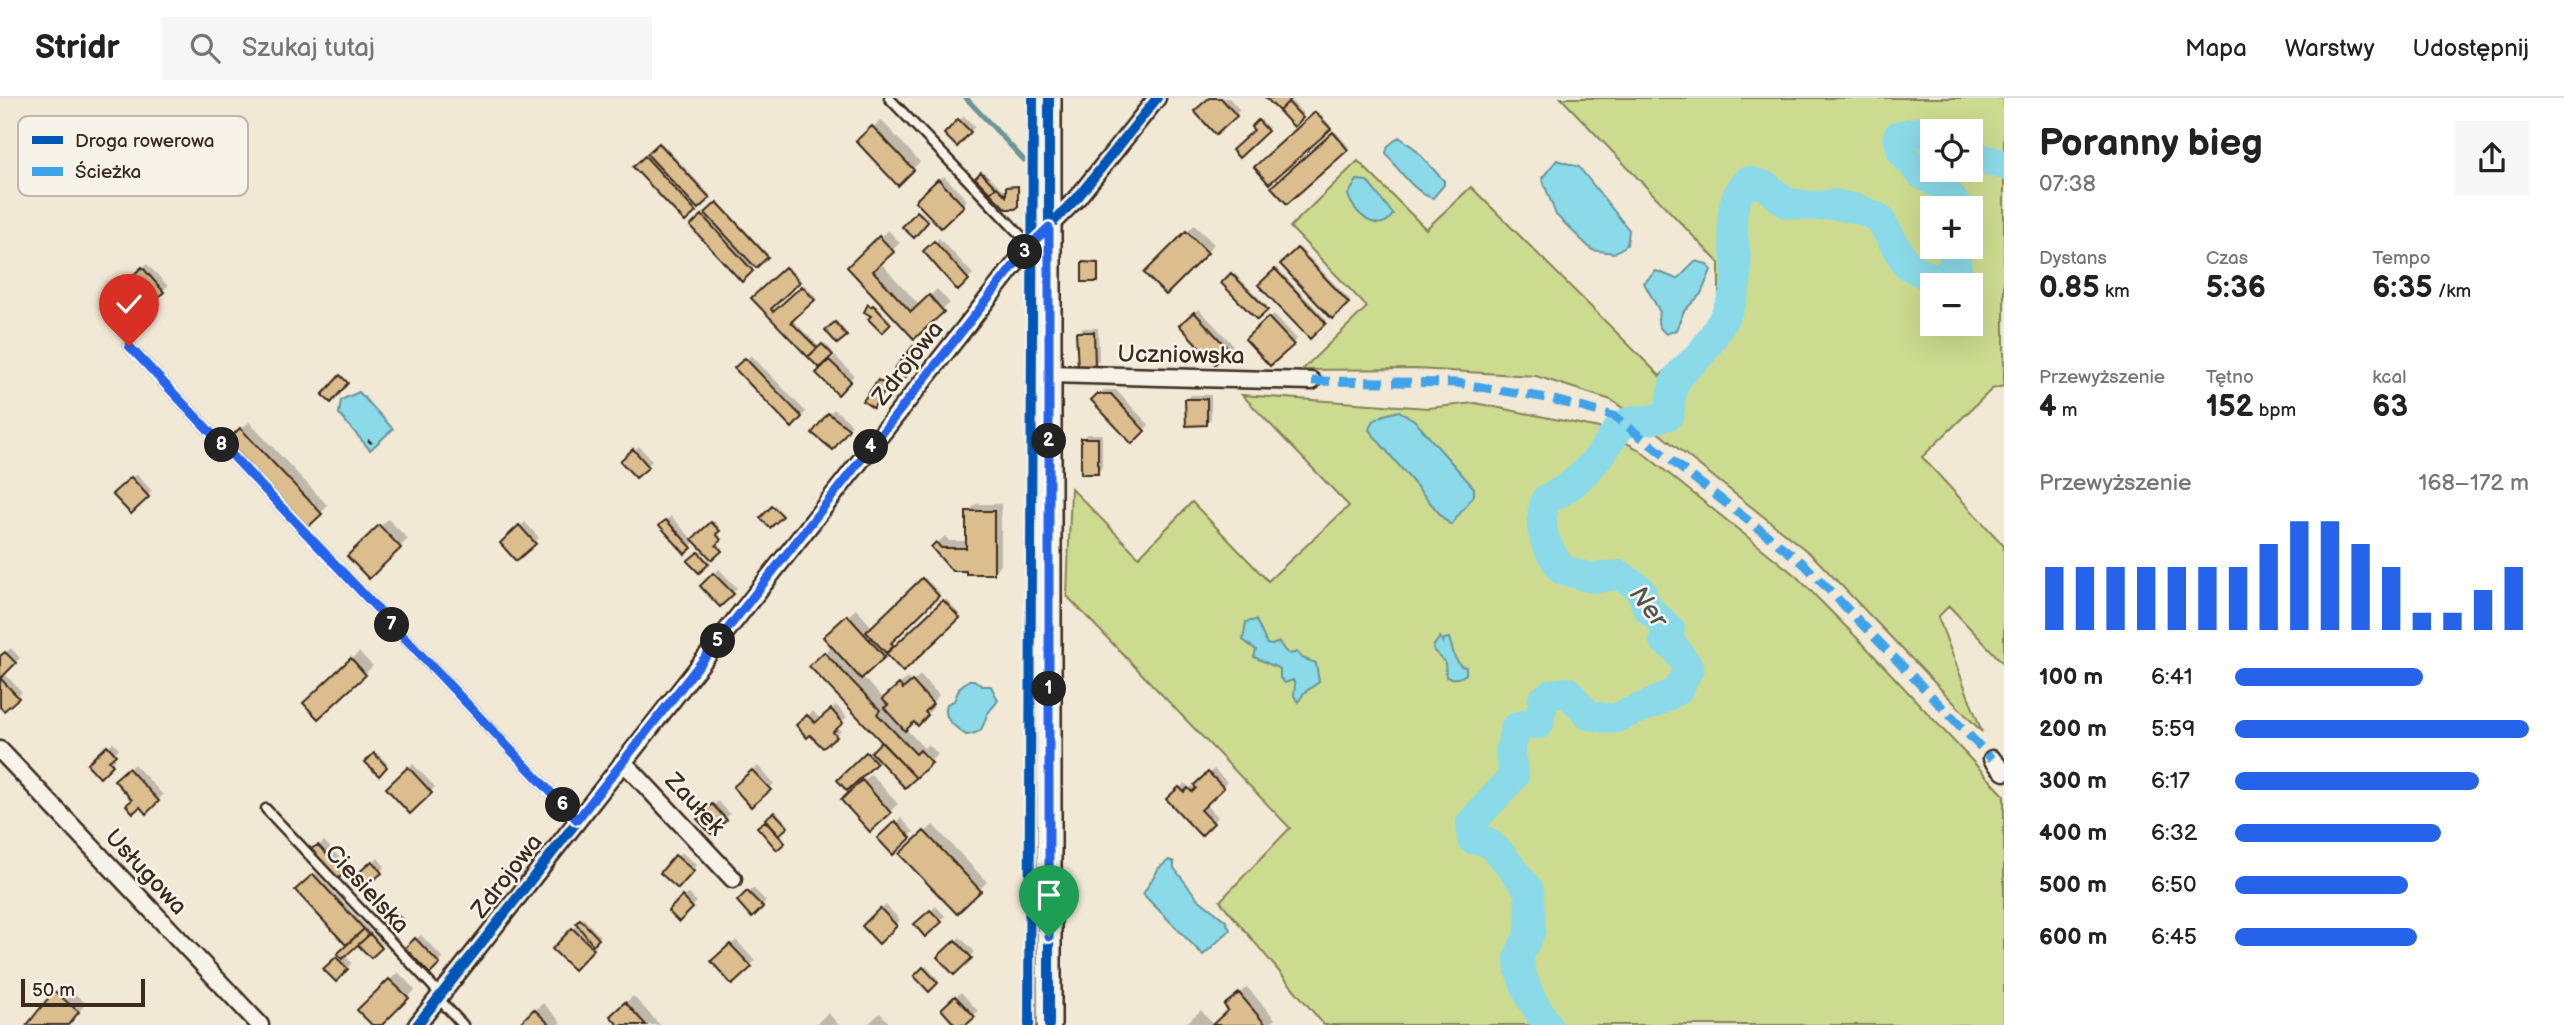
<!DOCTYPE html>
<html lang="pl">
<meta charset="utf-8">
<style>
:root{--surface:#fff;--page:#f6f6f6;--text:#222;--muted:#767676;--line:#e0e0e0;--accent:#2563eb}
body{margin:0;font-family:"Balsamiq Sans",sans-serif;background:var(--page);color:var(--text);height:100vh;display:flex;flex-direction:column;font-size:26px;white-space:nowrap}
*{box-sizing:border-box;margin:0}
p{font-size:23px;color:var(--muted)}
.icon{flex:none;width:38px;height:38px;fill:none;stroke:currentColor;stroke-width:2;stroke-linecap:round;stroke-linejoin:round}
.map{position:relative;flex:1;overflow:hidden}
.drawer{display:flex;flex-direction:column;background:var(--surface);width:560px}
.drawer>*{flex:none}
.tools{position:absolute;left:1920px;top:21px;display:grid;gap:14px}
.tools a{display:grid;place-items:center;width:63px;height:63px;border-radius:0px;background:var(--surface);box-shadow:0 7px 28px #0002;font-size:35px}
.scale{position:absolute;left:21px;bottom:18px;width:124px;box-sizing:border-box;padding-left:7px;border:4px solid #3b2a1e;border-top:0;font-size:19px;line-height:24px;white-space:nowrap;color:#3b2a1e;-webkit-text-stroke:5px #f7f3e8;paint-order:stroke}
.pin{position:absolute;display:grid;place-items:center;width:60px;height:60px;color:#fff;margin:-72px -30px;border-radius:50% 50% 50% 0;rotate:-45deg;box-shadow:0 0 7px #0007}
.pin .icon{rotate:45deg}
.km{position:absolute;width:35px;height:35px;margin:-18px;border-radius:50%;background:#222;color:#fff;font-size:19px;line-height:35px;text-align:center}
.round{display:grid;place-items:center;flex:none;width:74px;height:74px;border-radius:0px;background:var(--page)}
.overview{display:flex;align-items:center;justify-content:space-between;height:119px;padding:0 35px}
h1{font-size:38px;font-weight:700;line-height:52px}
.stats{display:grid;grid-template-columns:repeat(3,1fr);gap:10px;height:119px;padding:7px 35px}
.stats div{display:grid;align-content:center}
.stats b{font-size:30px;font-weight:700}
.stats small{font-size:19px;font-weight:400}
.stats p{font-size:19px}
.chart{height:196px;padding:14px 35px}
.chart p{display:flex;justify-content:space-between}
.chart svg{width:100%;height:126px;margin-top:7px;stroke:var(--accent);stroke-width:6}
ul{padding:0 35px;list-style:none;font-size:23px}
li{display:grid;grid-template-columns:112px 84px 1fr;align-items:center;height:52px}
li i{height:18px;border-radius:9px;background:var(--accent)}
header{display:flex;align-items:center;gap:42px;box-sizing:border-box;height:98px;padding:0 35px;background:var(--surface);border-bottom:2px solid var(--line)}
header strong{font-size:33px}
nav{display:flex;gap:38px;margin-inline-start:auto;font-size:24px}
.search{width:490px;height:63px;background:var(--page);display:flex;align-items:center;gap:18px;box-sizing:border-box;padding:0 24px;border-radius:0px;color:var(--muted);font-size:26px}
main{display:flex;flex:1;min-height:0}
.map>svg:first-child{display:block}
</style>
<header>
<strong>Stridr</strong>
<div class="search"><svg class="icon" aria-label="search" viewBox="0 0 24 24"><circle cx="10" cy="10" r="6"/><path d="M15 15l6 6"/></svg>Szukaj tutaj</div>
<nav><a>Mapa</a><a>Warstwy</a><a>Udostępnij</a></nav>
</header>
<main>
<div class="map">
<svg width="2004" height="927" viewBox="0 0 2004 927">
<rect width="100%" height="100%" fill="#f1e8d6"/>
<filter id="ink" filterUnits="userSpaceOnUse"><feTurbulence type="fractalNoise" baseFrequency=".0143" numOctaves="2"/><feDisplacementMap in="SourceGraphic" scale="14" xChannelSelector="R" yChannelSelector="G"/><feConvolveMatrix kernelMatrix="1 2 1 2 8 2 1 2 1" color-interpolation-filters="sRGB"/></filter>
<g filter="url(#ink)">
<path fill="#ccdb8f" stroke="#848256" stroke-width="2" fill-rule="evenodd" d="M1561,0H2004V288L1992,291L1922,359L2004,448V566L1949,508L1938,519L1982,634L1813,458L1656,333L1611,302L1536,278L1417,271L1302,272L1367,209L1290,129L1358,63L1426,131L1471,89L1660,278L1694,245L1719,204V165ZM1932,33H1970V72H1932ZM1932,110H1970V149H1932ZM1932,187H1970V226H1932Z
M1242,297L1428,310L1475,305L1599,330L1638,351L1796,478L1865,548L2004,697V927H1324L1220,803L1290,730L1067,498L1071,390L1139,459L1192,404L1268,483L1349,408Z"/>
<path fill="#8bdae9" stroke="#6b9498" stroke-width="2" d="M1399,39L1414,50L1444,83V87L1433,100C1417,97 1395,68 1386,55L1388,48Z
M1557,62L1579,69L1629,132L1627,147L1614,155L1592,152L1556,117L1542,80Z
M1357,82L1367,83L1393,116C1380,139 1353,115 1348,97Z
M1695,163L1707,166L1711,172L1701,196L1684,213L1676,232L1666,236C1658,229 1656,224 1660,214L1644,185L1656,173L1677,181C1685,176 1688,169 1695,163Z
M359,294L393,331L370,352L339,316L341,302Z
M1399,313L1414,322L1474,390V397L1451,427L1444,421L1369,332L1372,324L1384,317Z
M1256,522L1267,546L1272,547L1279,544L1285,553L1290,556L1297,554L1302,560L1316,565L1319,584L1304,595L1298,604L1294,598L1295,586L1293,582L1285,585L1280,580V571L1254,559L1256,552L1243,542L1246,524Z
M1440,539L1443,545L1444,541L1449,540L1455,560L1461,568L1466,569V576C1460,581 1453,581 1446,579L1445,564L1434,553L1433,549Z
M969,582H974L982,588H991L998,602C995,608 989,612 987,617C982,631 983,635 966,637C955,628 942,622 947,606L954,603L960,589Z
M1169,762L1174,764V770L1198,801L1226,823L1230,832L1203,857L1143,796L1159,770Z"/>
<path fill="#0003" d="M1211,0H1229L1240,12L1216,34Z
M1268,0H1289L1304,17L1294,26Z
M1318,14L1331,28L1269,83L1256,69Z
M964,18L975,29L957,46L946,36Z
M881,22L920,64L898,85L858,43Z
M1261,22L1269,30L1239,58L1256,32L1253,29Z
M1336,34L1349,49L1287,104L1273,89Z
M662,45L711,98L685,122L636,69Z
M984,74L1008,96L1009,87H1019V105L1014,110L977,80Z
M944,78L967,102L941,128L918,103Z
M719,104L768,156L742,181L693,128Z
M920,113L929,121L914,137L905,129Z
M1194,127L1214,146L1166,195L1146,175Z
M888,132L900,145L880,164L920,208L937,191L950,205L914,239L856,161Z
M939,140L973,176L958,190L925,154Z
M1300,150L1350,202L1332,219L1282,167Z
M1086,163L1099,164L1097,182L1084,165Z
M147,166L168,188L143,211L122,189Z
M788,169L800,181L771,208L776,213L805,187L816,199L792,221L820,250L825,245L833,254L819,268L754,200Z
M1277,170L1327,222L1310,239L1260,187Z
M1234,175L1268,209L1257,220L1223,185Z
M871,206L874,209L876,207L891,223L882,233L873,218L866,211Z
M1199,211L1233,247L1215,264L1182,227Z
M1274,216L1297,241L1270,266L1247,241Z
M837,223L847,235L837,243L828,232Z
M1083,230H1098L1099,262L1095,267L1078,235Z
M919,244L927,251L910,273L896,271Z
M751,257L806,314L792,327L737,270Z
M835,258L854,277L838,294L818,275Z
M884,278L891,284L877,303L879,283Z
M1104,292H1116L1149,327L1132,343L1094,302Z
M1191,297H1211V321L1207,325L1187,302Z
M834,311L852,326L837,345L829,316Z
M249,324L328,408L308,427L229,343Z
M1087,336H1102V369L1098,374L1083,340Z
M639,348L652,363L636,378L622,363Z
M136,376L152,393L131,414L115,396Z
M976,406H1001V467L993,474L933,449L945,438L949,443H968V414Z
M775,407L783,416L770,428L762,420Z
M671,418L693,442L714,423L720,430L717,433L721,439L716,444L723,450L712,460L696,443L685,453L662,427Z
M388,421L408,441L369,479L350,458Z
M525,424L539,440L516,461L502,445Z
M700,453L709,463L699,473L690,463Z
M719,471L737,490L720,506L702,488Z
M925,480L940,495L891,542L897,548L946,501L960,517L903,572L887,554L862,578L884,601L907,580L912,585L920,577L939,597L931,606L934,609L918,625L914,622L905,630L924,650L928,646L938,656L905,687L879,660L847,691L839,683L872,650L875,653L884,644L811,568L833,547L825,539L856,511L873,530Z
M11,550L20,560L4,575L22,594L4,611L0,606V557L1,559Z
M359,554L373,568L318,619L313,597Z
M836,607L847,619L836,629L841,633L823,648L811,635L798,627L813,613L821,622Z
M113,644L119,651L112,657L116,661L100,677L90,666Z
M377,655L388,666L379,675L368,664Z
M134,666L163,697L146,714L117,682Z
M413,666L435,689L410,713L388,690Z
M758,668L774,686L751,707L735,690Z
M1214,671L1227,684L1205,706L1218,719L1201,735L1169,701L1185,685L1190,690L1194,687L1196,688Z
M871,676L898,706L870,732L851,694Z
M718,703L730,716L712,734L699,721Z
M776,713L788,726L779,735L785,742L778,749L760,729Z
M901,720L914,734L893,754L879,740Z
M933,727L987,784L957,814L902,756Z
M324,743L348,769L337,780L313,754Z
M681,754L697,767L678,788L662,775Z
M378,760L385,769L366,786L363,772Z
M316,775L383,847L371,858L358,844L344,857L352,865L336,882L326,871L349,847L298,792Z
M753,790L766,803L752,817L739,803Z
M688,795L697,804L679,822L670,813Z
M886,807L900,822L879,843L864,828Z
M936,808L945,818L925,837L916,827Z
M393,809L404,821L394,831L382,819Z
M583,820L600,838L595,843L598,845L574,869L555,851Z
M421,837L443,860L430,873L407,850Z
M960,839L975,854L954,875L939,859Z
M736,842L755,863L732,884L713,864Z
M926,868L939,882L929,891L917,878Z
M398,874L415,892L379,927H374L360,912Z
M63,887L86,905L68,927H29Z
M1247,889L1275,921L1268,927H1184L1201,912L1213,927L1230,912L1234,900Z
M961,894L978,913L963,927H958L943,911Z
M633,898L660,927H620L612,918Z
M543,905L561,924L558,927H520Z
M828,915L839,927H815Z
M880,915L891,927H867Z"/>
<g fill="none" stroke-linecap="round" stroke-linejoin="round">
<path stroke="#6b9498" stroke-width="5" d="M966,0L1024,62"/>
<path stroke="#8bdae9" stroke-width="30" d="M1932,39L1921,33L1898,38L1902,54L1921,76L1943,88L1957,108L1955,110
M1970,57L2004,67
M1547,927L1530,899L1520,873L1519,858L1531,832L1529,792L1500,755L1486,743L1472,741L1471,725L1514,678L1510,655L1515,630L1526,626H1539L1543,602L1551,596L1568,594L1588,617L1613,621L1656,604L1677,593L1689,570L1675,550L1664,542L1670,531L1648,511L1640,491L1620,477L1593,480L1562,472C1545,446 1536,432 1546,401C1570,391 1585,376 1601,356C1610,344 1616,329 1630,323C1637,321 1646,323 1653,321C1658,320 1663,318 1669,317C1671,308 1670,299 1673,290C1677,273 1694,266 1703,253C1715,237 1731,211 1735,191C1743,153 1717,114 1748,83L1766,88L1786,105L1817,108L1832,106L1858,111L1879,120L1907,167L1934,181L1957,172L1955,155L1949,149"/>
</g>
<path fill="#dbbd8e" stroke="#3b2a1e" stroke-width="2" d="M1209,0H1221L1237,18L1216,37L1194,13Z
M1266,0H1292L1279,13Z
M1288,4L1303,20L1294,29L1279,13Z
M1315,14L1331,31L1269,86L1254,69Z
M958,21L971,34L957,49L944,36Z
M1258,22L1268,33L1239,60L1232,52L1254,32L1251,29Z
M872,28L914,72L898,88L856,43Z
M1333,34L1348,52L1287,106L1271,89Z
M659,45L710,100L698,111L647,56Z
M645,58L696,114L685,124L633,69Z
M981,74L996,90L990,95L975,80Z
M938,81L964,108L941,130L915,103Z
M1018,88V109L1015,111H1006L990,95L997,89L1006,98V89Z
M717,104L768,159L756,170L705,115Z
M917,113L928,124L914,140L902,129Z
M702,117L753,173L742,184L690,128Z
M1186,133L1208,155L1166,197L1144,175Z
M879,138L894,154L873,173L911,214L929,197L944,214L914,241L847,169Z
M934,143L969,182L958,193L923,153Z
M1297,150L1349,205L1332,221L1280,166Z
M1082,164L1098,165V184H1082Z
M142,169L164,194L143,214L120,189Z
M785,169L800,184L771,211L773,214L802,188L815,202L791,224L817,250L808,259L751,200Z
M1275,171L1326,225L1310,241L1258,187Z
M1231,175L1268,212L1257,222L1221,185Z
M868,206L871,209L873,207L891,226L882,235L868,221L871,218L864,214Z
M1194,214L1230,253L1215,266L1179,227Z
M1268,219L1294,247L1270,268L1245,241Z
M835,224L847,238L837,246L825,232Z
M1076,234H1094L1095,269L1078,270Z
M822,246L833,257L819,270L808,259Z
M913,248L924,256L905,280L894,271Z
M745,260L802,319L792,330L734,270Z
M829,262L851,283L838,297L816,275Z
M340,277L348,285L331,305L322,297Z
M878,282L888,289L873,310L863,303Z
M1097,296H1111L1145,333L1132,346L1091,302Z
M1185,301H1207V327L1186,328Z
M828,315L849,331L833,352L812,335Z
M240,330L322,416L308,429L227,343Z
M1081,340H1098V376H1081Z
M633,351L649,369L636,380L620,363Z
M131,379L149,399L131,416L112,396Z
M772,408L783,418L770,430L760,420Z
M966,413H994V476H966V473H952L931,449L936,444L941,450H966Z
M666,422L692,450L685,456L659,427Z
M711,424L720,433L716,436L721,442L716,447L722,453L712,462L692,441Z
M379,427L401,450L369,481L347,458Z
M519,427L536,446L516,463L500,445Z
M698,454L709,466L699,475L687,463Z
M713,475L734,496L720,509L700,488Z
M922,480L939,498L891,545L894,548L886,555L866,534Z
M943,502L960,520L903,574L886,556Z
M847,517L885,559L861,581L823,539Z
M5,554L16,565L0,581V558Z
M824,554L880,612L877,616L916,656L920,652L932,665L916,680L809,568Z
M351,560L366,577L318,621L303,605Z
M0,580L19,600L4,613L0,609Z
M912,583L933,606L925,614L928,617L918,628L914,624L905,633L884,610L888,607L882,601L899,586L903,591Z
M831,611L843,625L833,634L837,639L823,650L810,637L807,640L796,627L807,617L815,625Z
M881,644L916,680L905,690L871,654Z
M107,647L116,657L109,663L113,667L100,680L87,666Z
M866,654L877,665L847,693L837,682Z
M374,655L387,669L379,678L365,664Z
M408,669L432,695L410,716L386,690Z
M128,670L159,703L146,716L140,709L133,715L126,707L132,702L114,682Z
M752,672L771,692L751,709L733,689Z
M1208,674L1224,690L1201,712L1214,725L1201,738L1166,701L1179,689L1184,694L1188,690L1192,694L1196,690L1194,687Z
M862,682L891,715L870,734L841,702Z
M712,706L727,722L711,736L697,721Z
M774,714L788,729L779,737L765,721Z
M765,723L785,745L777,752L757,729Z
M895,723L911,740L893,757L877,740Z
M924,733L981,793L957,816L899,756Z
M318,747L344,775L337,782L309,752Z
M675,757L694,773L678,791L660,775Z
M372,763L382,775L366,788L356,777Z
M313,776L364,831L346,847L295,792Z
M747,793L763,809L752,820L737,803Z
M682,798L693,810L679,824L668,813Z
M390,810L403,824L394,833L380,819Z
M880,810L897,828L879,846L862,828Z
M930,812L942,824L925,839L914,826Z
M580,821L599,841L593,847L576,825Z
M572,830L594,851L574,872L552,851Z
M364,831L369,837L342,861L337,856Z
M370,836L382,850L371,860L358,847Z
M415,840L440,866L430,876L405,850Z
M955,842L972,860L954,877L937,859Z
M730,846L752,869L732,887L711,863Z
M336,859L348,871L336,884L323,871Z
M923,869L938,885L929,894L914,878Z
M389,881L409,900L382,927H372L357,912Z
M54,893L79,914L68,927H27Z
M1239,895L1266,927H1212L1228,912L1224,907Z
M955,898L975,919L966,927H955L941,911Z
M625,904L646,927H618L610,918Z
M534,911L550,927H518Z"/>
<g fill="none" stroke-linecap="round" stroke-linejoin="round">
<g stroke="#3b2a1e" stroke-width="13">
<path id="lane" d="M889,0L1030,147
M129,248L577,722
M266,711L441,897
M438,900L463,927"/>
</g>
<g stroke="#3b2a1e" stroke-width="21">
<path id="street" d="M1049,276L1312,283
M0,652L260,927
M1992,661L2004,674
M622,665L632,673L733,781
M417,927L1030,147L1078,99L1157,0"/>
</g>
<g stroke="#3b2a1e" stroke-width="28">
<path id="secondary" d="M1049,0V927"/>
</g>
<path stroke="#3b2a1e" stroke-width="2.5" stroke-dasharray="5 5" stroke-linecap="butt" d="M368,342L375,348"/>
<use href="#lane" stroke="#f7f3e8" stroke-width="8"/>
<use href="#street" stroke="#f7f3e8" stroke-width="16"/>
<use href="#secondary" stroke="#f7f3e8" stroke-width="23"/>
<path stroke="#3fa3ea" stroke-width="9" stroke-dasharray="18 9" stroke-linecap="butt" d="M1312,283L1457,285L1547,300L1614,318L1804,466L1992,661"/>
<g stroke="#f7f3e8" stroke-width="15">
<path id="cycleway" d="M1049,0V927
M417,927L1030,147L1078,99L1157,0
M1029,927L1033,0"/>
</g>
<use href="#cycleway" stroke="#0057b8" stroke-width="10"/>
</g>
</g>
<g fill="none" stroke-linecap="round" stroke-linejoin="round" filter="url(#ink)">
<g stroke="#fff" stroke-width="14">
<path id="route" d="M129,248L577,722L1030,147L1049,129V839"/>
</g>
<use href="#route" stroke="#2563eb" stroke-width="9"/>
</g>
<g text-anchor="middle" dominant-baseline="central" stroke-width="5" stroke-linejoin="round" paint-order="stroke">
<g font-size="24" fill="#3b2a1e" stroke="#f7f3e8">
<text transform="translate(1181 257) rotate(1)">Uczniowska</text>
<text transform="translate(908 265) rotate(-52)">Zdrojowa</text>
<text transform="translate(695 706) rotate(47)">Zaułek</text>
<text transform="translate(146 774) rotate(47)">Usługowa</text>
<text transform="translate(507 778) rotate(-52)">Zdrojowa</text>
<text transform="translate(367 791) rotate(47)">Ciesielska</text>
</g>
<g font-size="26" font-style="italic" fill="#4f5651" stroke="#f7f3e8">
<text transform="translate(1648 509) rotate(53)">Ner</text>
</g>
</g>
<rect x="18" y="18" width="230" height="80" rx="10" fill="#f7f3e8" stroke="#bfb7ab" stroke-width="2"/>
<rect x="32" y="38" width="31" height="8" fill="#0057b8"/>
<rect x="32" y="69" width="31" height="9" fill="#3fa3ea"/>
<g font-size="19" fill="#3b2a1e">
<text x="75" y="49">Droga rowerowa</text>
<text x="75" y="80">Ścieżka</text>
</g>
</svg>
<div class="tools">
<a><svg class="icon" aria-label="locate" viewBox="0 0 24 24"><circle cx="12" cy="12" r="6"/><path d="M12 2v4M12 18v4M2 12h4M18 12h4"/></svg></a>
<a>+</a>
<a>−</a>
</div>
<div class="scale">50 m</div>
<div class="pin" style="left:1049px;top:839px;background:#1e9e55"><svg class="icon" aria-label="arrive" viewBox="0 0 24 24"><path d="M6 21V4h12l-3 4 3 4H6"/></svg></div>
<div class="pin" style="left:129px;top:248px;background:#d93025"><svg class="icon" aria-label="check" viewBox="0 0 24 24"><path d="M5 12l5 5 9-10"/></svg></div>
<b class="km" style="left:1049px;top:591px">1</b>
<b class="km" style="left:1049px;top:343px">2</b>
<b class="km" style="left:1025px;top:154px">3</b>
<b class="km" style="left:871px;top:349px">4</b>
<b class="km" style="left:718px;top:543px">5</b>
<b class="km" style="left:563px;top:707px">6</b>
<b class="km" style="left:392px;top:527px">7</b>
<b class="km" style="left:222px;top:347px">8</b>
</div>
<section class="drawer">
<div class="overview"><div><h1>Poranny bieg</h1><p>07:38</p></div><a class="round"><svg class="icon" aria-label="share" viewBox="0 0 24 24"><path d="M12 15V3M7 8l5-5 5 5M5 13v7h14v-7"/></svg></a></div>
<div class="stats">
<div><p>Dystans</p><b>0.85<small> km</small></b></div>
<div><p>Czas</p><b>5:36</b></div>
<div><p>Tempo</p><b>6:35<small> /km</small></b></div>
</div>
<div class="stats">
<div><p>Przewyższenie</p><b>4<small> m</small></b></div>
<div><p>Tętno</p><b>152<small> bpm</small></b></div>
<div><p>kcal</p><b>63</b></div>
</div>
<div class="chart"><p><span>Przewyższenie</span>168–172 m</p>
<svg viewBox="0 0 160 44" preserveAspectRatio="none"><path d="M5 44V22M15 44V22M25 44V22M35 44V22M45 44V22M55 44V22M65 44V22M75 44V14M85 44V6M95 44V6M105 44V14M115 44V22M125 44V38M135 44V38M145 44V30M155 44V22"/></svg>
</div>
<ul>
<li><b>100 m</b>6:41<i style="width:64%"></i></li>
<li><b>200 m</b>5:59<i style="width:100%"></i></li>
<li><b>300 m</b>6:17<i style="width:83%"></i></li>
<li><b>400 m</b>6:32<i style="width:70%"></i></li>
<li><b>500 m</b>6:50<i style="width:59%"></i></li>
<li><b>600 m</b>6:45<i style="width:62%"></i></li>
</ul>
</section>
</main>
